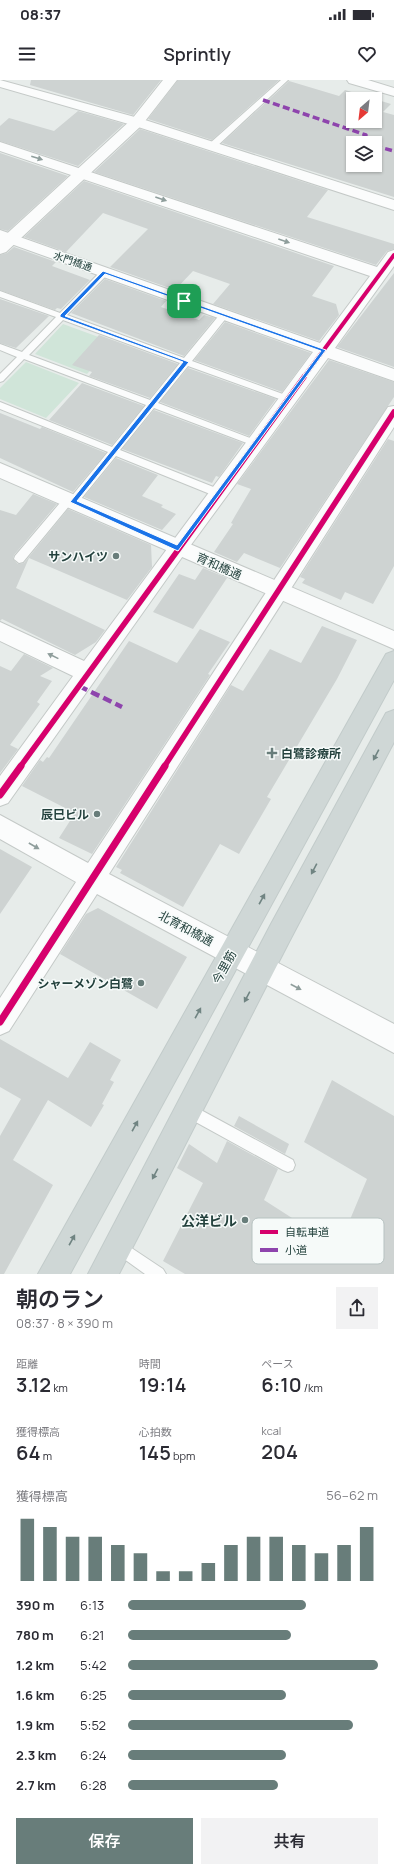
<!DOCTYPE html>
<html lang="ja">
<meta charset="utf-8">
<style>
:root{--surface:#fff;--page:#f2f2f3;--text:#2b2b33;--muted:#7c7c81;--accent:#687d7a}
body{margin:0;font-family:Manrope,"Noto Sans JP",sans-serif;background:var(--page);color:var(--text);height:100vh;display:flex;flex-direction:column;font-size:15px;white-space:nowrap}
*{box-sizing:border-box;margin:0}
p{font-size:13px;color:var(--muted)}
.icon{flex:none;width:22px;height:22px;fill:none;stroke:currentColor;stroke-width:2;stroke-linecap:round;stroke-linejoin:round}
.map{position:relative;height:1194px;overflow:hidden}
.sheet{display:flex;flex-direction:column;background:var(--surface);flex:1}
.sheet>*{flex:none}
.needle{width:26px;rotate:208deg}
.buttons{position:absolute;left:346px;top:12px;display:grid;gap:8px}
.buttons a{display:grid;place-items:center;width:36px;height:36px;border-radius:0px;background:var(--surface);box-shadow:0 1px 3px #0004;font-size:20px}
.pin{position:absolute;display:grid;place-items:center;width:34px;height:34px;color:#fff;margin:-17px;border-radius:8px;box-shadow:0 2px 6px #0006}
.round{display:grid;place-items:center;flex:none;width:42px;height:42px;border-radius:0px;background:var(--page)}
.head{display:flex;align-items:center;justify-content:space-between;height:68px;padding:0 16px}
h1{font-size:22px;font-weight:600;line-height:30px}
.stats{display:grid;grid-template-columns:repeat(3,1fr);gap:6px;height:68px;padding:4px 16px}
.stats div{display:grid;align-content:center}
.stats b{font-size:20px;font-weight:600}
.stats small{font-size:11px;font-weight:400}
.stats p{font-size:11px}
.chart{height:112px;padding:8px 16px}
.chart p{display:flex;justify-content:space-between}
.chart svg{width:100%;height:72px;margin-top:4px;stroke:var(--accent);stroke-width:6}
.action{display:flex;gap:8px;margin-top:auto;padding:8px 16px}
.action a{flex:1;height:46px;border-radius:0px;background:var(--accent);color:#fff;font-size:16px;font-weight:600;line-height:46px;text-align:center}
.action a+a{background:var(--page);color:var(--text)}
ul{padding:0 16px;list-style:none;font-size:13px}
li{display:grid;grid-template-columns:64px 48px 1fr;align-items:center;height:30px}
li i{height:10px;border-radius:5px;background:var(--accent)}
.status{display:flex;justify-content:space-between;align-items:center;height:28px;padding:0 20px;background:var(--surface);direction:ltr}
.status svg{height:11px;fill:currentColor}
header{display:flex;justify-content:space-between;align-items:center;height:52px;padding:0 16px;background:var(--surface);font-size:18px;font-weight:600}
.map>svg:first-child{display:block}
</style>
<div class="status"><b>08:37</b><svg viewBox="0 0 49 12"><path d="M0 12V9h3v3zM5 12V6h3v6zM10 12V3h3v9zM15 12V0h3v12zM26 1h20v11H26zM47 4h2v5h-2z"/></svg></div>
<header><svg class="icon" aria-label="menu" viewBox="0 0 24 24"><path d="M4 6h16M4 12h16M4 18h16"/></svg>Sprintly<svg class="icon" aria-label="heart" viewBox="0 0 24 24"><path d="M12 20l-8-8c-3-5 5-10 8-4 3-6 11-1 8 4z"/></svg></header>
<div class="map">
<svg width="394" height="1194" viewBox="0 0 394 1194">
<rect width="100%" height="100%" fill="#e7ecea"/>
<path fill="#d0e5d9" d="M63,244L115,263L87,294L35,274Z
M26,282L79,303L46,338L0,319V308Z"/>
<path fill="#ced3d2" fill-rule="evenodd" d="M31,0H161L133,35L30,5Z
M178,0H279L212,60L148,39Z
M289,1L339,16L345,10L391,24L383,32L394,35V117L222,63ZM353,19H375V41H353ZM353,63H375V85H353Z
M78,31L124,44L78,86L0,61V46L9,38L54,51Z
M140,49L328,110L307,137L394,164V169L387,171L376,185L94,92Z
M0,73L68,96L8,151L0,149Z
M84,101L334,186L312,216L336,224L339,235L319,261L213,224L230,204L193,191L175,210L110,187L148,149L103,133L66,172L24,157Z
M14,167L56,182L52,186L90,200L61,229L57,228L55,230L0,210V175L7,173Z
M394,193V287L337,267Z
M105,199L166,221L161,227L199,240L204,235L215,238L184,276L71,233Z
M0,219L49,236L16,268L0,263Z
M225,242L311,273L282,312L194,280Z
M99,255L178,284L150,318L89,296L92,292L72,285Z
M329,280L394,302V317L280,488L244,473L237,482L214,472L233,444L231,443L235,436L251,409L237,404Z
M188,288L276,319L249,356L160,322Z
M82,303L144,326L112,365L49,340Z
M154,330L243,363L219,397L216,396L212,403L122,369Z
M0,333L40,349L42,347L106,373L73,412L0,378Z
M388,359L394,361V486L373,524L345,512L341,520L302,503L305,499L300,497Z
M116,378L158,395L142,416L163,425L161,427L176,434L162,450L84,417Z
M33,414L57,424L14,475L13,479L18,484L24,483L68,429L151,465L152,487L127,520L29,478L16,508L105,550L96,562L75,575L2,539L0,541V430L16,435Z
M203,488L227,498L193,549L153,532L179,494L195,500Z
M322,546L357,560L337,599L267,717L271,719L239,774L220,764L183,827L120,793L122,790L116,787L231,605L243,611L270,569L301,583Z
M200,549L230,562L208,594L210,595L92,774L59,758L75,733L22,706L40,680L43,682L47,677L49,678L129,561L177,583Z
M24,574L53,588L40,596L52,601L37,622L40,624L10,665L18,669L0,693V586L11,591Z
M0,769L32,787L0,834Z
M98,828L187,877L157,929L60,874L86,834Z
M0,959L68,998L90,962L121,980L110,1000L114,1002L102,1024L104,1025L91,1047L48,1020L13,1080L53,1105L4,1194H0V1056L21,1019L0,1007Z
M332,1000L394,1036V1194H185L163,1181L203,1103L177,1088L189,1064L217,1083L227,1061L278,1089L264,1120L303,1145L301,1151L336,1173L367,1099L304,1062Z
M239,1036L289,1064L285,1074L234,1046Z"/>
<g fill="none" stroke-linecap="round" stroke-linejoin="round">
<g stroke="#c4c9c7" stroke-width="2">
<path id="service" d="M281,0H288L215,68H209V64Z
M105,189L109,192L108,194L67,235L184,278L221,233H227V237L192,281L291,317L293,319L291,321H285L188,286L158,323L258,361V365H252L154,328L120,370L221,410L223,413L221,416H215L116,376L76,425H70L23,482L19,483L14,479L15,476L65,417H71L108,372L0,329V322L112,367L146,325L24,279L3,301L0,302V294L17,277L0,270V264L22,272L56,237L0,217V211L60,233L102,190ZM63,240L180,283L150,320L29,275Z
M188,1023L293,1080L295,1085L293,1090L288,1092L283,1090L183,1035L181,1030L183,1025Z
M118,1159L163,1189L166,1194H145L113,1171L111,1166L113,1161Z"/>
</g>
<g stroke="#c4c9c7" stroke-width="2">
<path id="minor" d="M0,0L142,39L394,120V130L132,45L0,7Z
M0,62L377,187L388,172L394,170V186L335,268L394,289V301L328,278L185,473L8,723L0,726V696L73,596L0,561V542L84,581L313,272L0,160V150L320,263L370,196L0,71Z
M394,326V347L109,794L394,944V973L97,814L9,951L0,955V918L76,802L0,759V735L88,783L388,327Z"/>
</g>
<g stroke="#c4c9c7" stroke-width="2">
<path id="tertiary" d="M163,0H177L142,45L6,172L0,174V160L132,39Z
M347,0H368L394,8V16L349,3Z
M0,383L394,551V569L0,398Z"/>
</g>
<g stroke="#c2cbca" stroke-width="2">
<path id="primary" d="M394,571V600L70,1194H38L386,574Z
M394,630V662L289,862L119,1194H88L271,844L386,633Z"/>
</g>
<use href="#service" fill="#fbfcfc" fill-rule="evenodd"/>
<use href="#minor" fill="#fbfcfc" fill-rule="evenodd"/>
<use href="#tertiary" fill="#fbfcfc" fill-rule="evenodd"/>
<use href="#primary" fill="#cfd7d6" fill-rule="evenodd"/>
<path stroke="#8e44ad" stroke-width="3.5" stroke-dasharray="7 3.5" stroke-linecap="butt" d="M263,20L366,55L365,62L367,63
M375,66L394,71"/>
<path stroke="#8e44ad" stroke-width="4.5" stroke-dasharray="9 4.5" stroke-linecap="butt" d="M79,606L122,627"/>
<g stroke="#f6faf9" stroke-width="6">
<path id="cycleway-far2" d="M303,298L394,175"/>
</g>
<g stroke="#f6faf9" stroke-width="8">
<path id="cycleway-far1" d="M20,687L304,297
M164,687L394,332"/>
</g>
<g stroke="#f6faf9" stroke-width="10">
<path id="cycleway" d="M0,715L21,686
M0,942L165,686"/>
</g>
<use href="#cycleway-far2" stroke="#d6006c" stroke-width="4"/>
<use href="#cycleway-far1" stroke="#d6006c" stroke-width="5.5"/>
<use href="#cycleway" stroke="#d6006c" stroke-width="7"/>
</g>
<defs><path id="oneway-solid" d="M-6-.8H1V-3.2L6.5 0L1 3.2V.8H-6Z"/></defs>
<g fill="#8f9e9c">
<use href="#oneway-solid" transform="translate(37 78) rotate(17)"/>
<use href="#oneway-solid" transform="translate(161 119) rotate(19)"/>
<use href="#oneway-solid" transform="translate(284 161) rotate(19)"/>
<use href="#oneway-solid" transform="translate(53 576) rotate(-154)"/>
<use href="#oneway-solid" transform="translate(34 766) rotate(30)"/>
<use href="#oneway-solid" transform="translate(296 907) rotate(28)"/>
</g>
<g fill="#708482">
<use href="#oneway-solid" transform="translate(376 675) rotate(118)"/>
<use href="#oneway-solid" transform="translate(314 789) rotate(118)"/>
<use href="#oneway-solid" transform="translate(262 819) rotate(-61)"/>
<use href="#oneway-solid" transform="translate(247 917) rotate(118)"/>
<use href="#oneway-solid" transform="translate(198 933) rotate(-61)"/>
<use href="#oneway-solid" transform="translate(135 1046) rotate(-61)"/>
<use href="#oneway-solid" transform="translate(155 1094) rotate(118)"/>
<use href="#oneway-solid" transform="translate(72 1160) rotate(-61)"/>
</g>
<path fill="#1a73e8" stroke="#fff" fill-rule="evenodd" d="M103,191L326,270L178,471L70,422L183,282L60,237V235ZM105,194L321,271L177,465L77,421L189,282L65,236Z"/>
<g fill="#687d7a" stroke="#f6faf9" stroke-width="1.5">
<circle cx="116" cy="476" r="4"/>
<path d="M270 667h4v4h4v4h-4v4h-4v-4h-4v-4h4z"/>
<circle cx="97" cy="734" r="4"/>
<circle cx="141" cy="903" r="4"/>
<circle cx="245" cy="1140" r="4"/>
</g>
<g text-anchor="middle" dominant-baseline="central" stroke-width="3" stroke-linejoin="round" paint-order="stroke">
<g font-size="10" fill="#23413d" stroke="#f6faf9">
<text transform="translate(73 181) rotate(19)">水門橋通</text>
</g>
<g font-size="12" font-weight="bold" fill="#23413d" stroke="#f6faf9" text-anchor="end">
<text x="108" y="476">サンハイツ</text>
<text x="281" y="673" text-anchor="start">白鷺診療所</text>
<text x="89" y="734">辰巳ビル</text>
<text x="133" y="903">シャーメゾン白鷺</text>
</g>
<g font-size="12" fill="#23413d" stroke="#f6faf9">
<text transform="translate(219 486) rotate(24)">育和橋通</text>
<text transform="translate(186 848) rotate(28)">北育和橋通</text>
<text transform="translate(224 887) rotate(-61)">今里筋</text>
</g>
<g font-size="14" font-weight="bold" fill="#23413d" stroke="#f6faf9" text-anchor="end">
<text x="237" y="1140">公洋ビル</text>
</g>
</g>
<rect x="252" y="1138" width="132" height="46" rx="6" fill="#f6faf9" stroke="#b7c2c1" stroke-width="1"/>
<rect x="260" y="1150" width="18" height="4" fill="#d6006c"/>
<rect x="260" y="1168" width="18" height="4" fill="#8e44ad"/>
<g font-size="11" fill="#23413d">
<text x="285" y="1156">自転車道</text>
<text x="285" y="1174">小道</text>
</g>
</svg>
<div class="buttons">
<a><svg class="needle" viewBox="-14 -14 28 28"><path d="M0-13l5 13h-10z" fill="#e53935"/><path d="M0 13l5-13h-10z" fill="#7c7c81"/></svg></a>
<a><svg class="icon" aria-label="layers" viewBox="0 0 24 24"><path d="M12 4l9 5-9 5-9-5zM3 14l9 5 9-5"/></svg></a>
</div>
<div class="pin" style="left:184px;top:221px;background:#1e9e55"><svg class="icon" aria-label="arrive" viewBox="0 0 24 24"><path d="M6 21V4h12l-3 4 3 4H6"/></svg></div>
</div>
<section class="sheet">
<div class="head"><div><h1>朝のラン</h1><p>08:37 · 8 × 390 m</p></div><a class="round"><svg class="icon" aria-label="share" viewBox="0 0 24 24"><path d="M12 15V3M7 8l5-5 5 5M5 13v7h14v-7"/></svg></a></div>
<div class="stats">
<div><p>距離</p><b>3.12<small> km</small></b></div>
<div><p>時間</p><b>19:14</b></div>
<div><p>ペース</p><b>6:10<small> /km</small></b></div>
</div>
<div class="stats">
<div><p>獲得標高</p><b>64<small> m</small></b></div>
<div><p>心拍数</p><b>145<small> bpm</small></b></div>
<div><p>kcal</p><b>204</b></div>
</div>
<div class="chart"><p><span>獲得標高</span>56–62 m</p>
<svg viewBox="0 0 160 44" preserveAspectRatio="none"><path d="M5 44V6M15 44V11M25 44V17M35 44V17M45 44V22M55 44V27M65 44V38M75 44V38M85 44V33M95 44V22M105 44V17M115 44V17M125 44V22M135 44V27M145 44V22M155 44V11"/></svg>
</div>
<ul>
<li><b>390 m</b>6:13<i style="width:71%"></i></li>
<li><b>780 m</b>6:21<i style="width:65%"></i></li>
<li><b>1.2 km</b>5:42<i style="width:100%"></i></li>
<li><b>1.6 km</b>6:25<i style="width:63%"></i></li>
<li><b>1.9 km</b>5:52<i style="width:90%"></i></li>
<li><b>2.3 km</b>6:24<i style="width:63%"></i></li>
<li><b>2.7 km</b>6:28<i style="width:60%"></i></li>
</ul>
<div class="action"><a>保存</a><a>共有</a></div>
</section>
